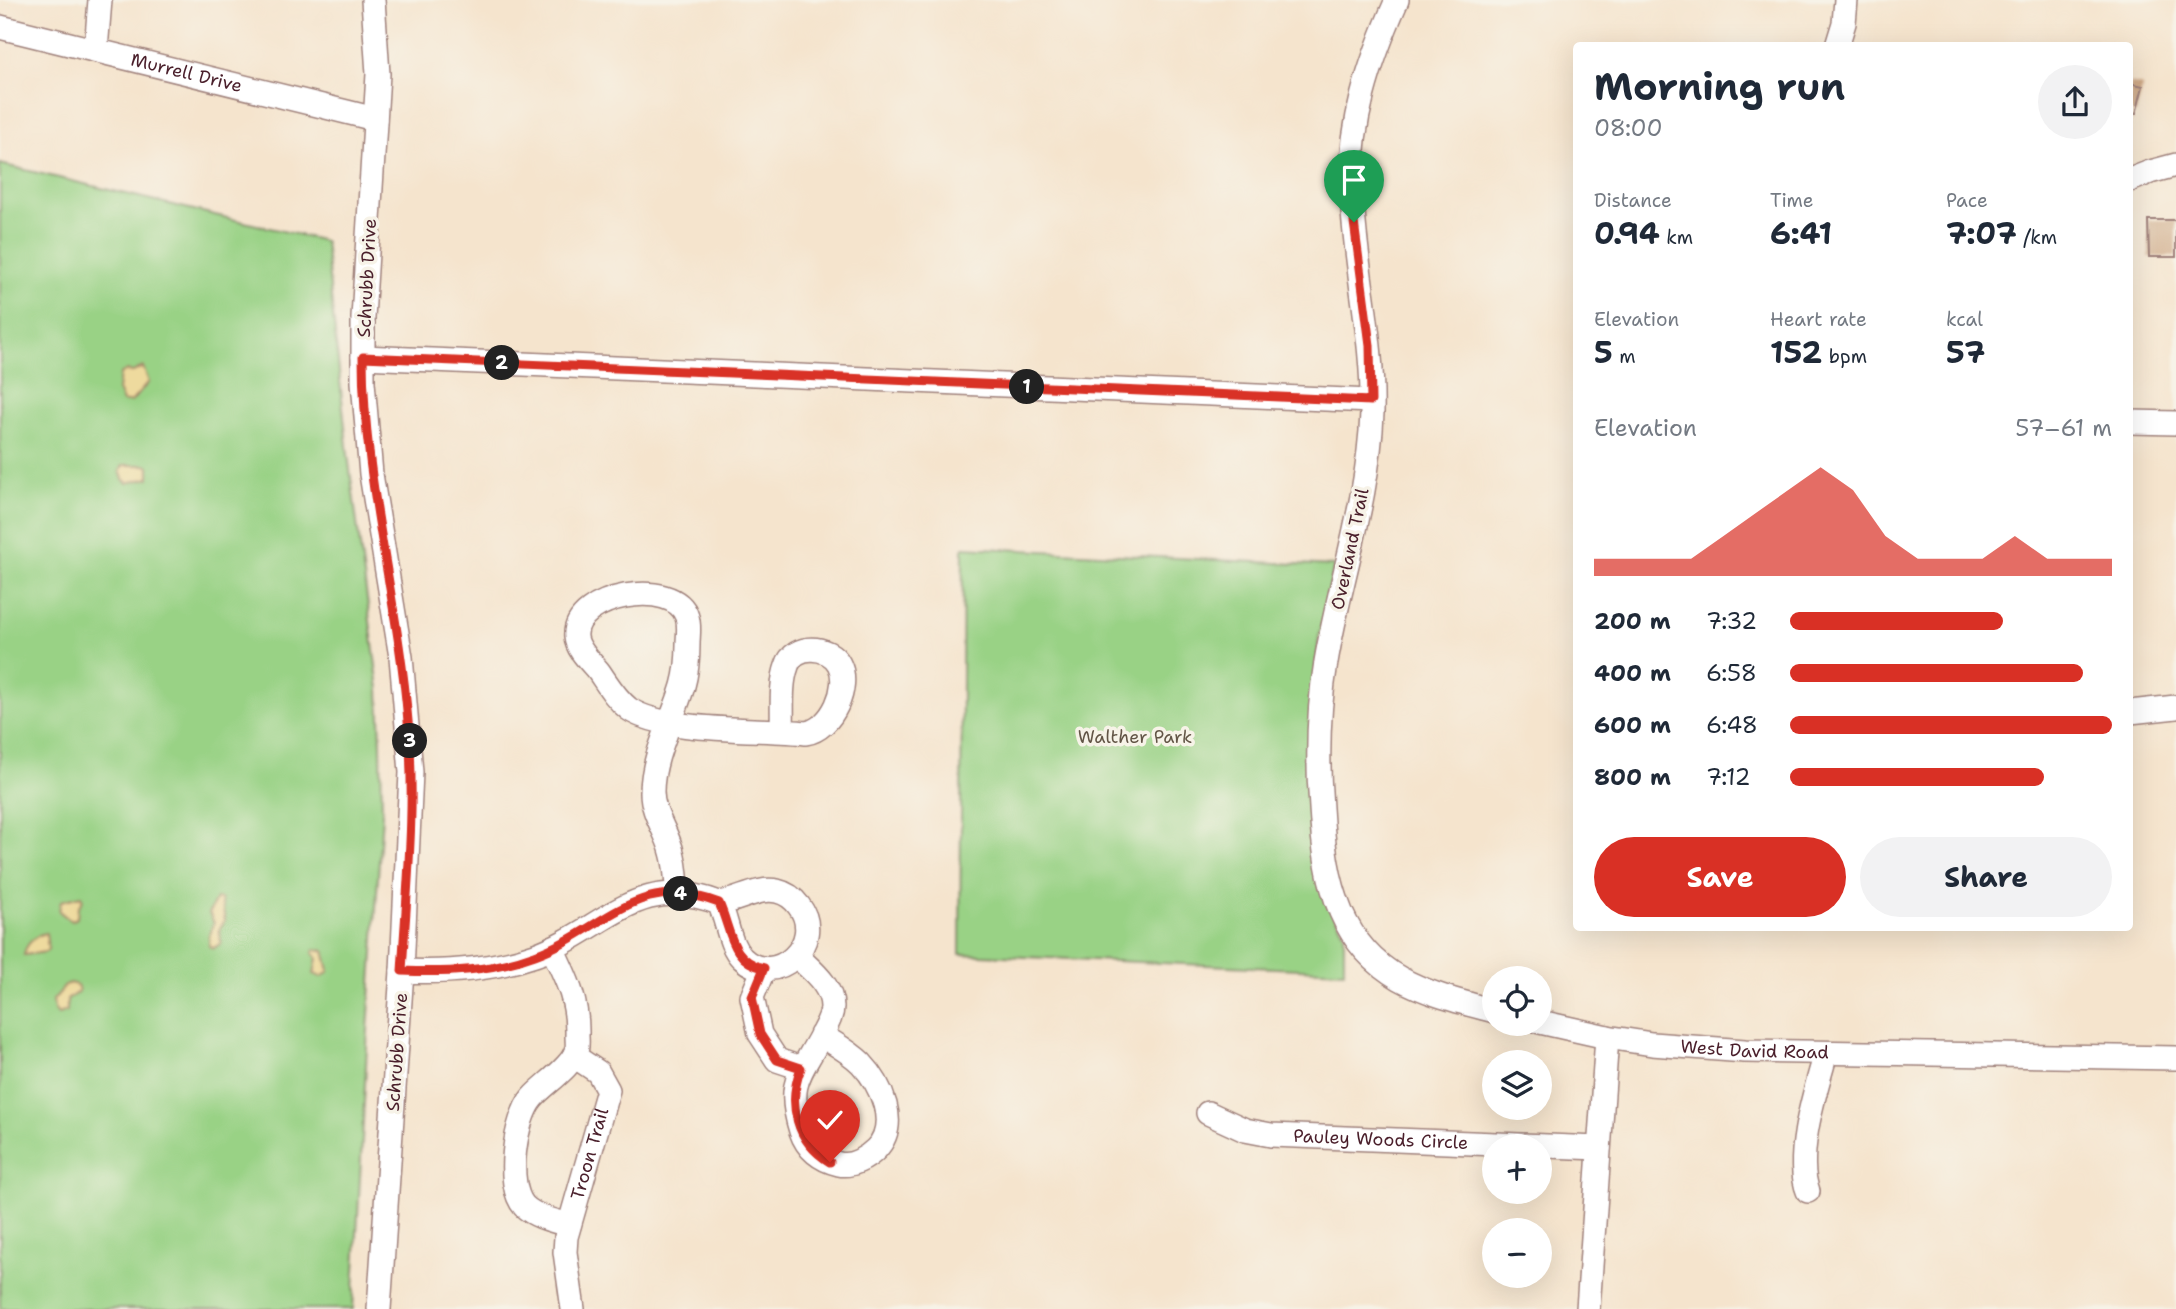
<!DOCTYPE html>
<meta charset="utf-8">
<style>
:root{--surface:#fff;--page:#f2f2f3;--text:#1f2937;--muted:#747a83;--accent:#d93025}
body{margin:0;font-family:"Shantell Sans",sans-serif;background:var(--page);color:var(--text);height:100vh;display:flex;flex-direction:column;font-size:26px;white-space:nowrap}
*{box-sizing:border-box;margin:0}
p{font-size:23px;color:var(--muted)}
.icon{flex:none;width:38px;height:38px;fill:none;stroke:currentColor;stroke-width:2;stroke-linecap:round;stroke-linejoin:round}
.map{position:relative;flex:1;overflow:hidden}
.drawer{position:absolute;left:1573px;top:42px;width:560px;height:889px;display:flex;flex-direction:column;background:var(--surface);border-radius:7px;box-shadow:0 7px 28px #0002}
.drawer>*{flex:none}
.tools{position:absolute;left:1482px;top:966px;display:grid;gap:14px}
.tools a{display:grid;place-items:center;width:70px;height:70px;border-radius:50%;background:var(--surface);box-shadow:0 7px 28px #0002;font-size:35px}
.pin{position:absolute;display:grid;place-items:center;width:60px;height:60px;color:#fff;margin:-72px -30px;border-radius:50% 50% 50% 0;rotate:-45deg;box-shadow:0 0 7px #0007}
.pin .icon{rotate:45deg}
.km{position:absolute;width:35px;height:35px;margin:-18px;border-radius:50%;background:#222;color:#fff;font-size:19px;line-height:35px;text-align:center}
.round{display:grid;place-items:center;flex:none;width:74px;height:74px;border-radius:37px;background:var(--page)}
.summary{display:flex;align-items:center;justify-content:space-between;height:119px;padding:0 21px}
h1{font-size:38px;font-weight:700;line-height:52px}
.metrics{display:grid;grid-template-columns:repeat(3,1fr);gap:10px;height:119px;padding:7px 21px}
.metrics div{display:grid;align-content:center}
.metrics b{font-size:30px;font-weight:700}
.metrics small{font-size:19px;font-weight:400}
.metrics p{font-size:19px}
.chart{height:196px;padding:14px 21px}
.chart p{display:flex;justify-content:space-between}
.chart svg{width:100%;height:126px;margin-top:7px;fill:var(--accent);opacity:.7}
.cta{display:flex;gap:14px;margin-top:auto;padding:14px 21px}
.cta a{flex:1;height:80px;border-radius:42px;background:var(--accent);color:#fff;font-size:28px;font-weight:700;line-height:80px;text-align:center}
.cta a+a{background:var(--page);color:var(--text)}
ul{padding:0 21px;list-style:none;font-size:23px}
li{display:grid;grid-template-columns:112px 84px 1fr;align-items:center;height:52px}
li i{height:18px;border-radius:9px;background:var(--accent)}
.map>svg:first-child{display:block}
</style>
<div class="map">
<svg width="2176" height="1309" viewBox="0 0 2176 1309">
<rect width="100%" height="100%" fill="#f7f3e8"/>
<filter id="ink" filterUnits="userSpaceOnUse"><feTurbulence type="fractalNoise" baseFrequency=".0143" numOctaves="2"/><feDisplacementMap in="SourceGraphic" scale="14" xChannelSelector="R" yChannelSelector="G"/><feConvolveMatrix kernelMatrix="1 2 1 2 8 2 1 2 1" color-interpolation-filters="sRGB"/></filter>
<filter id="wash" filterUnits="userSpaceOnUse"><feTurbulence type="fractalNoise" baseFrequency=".00686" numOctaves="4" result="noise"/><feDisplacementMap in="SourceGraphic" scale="28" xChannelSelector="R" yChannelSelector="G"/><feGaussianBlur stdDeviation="1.57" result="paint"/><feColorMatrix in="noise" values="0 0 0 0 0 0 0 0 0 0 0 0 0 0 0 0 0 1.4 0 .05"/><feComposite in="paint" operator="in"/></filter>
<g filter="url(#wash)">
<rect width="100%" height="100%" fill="#f5e4cd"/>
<path fill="#99d285" stroke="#727858" stroke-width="2" d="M0,164L325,241L348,455L379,689L381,745L382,814L367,1046L353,1309H0Z
M963,547L1334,566L1319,637L1308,771L1312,846L1326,901L1344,932V971L960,954Z"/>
<path fill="#eeda9e" stroke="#9c7c64" stroke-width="2" d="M143,367L149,382L131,402H123L118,390L120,374L125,371L133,372Z
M123,465H146L149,467V478L127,483L123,479L120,471Z
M81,896L83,900L78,907L77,918L71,921L59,911L61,901Z
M216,899H221L225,920L219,930L221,943L214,948L209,946V937L214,923L209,913Z
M46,933L48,949L46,952L24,955C25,945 36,934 46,933Z
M315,950H324L329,971L322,977L314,974L317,958L313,953Z
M70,983L77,985L79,991L67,1000V1011L58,1014L54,1009L53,1000L66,985Z"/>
<g id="blocks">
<path fill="#cca480" d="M2130,83L2143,86L2136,114L2130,112Z
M2148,220H2176V257H2149Z"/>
</g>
</g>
<g filter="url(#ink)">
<use href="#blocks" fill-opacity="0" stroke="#a0827c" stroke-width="2"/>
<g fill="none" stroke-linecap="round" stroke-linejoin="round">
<g stroke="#a0827c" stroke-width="26">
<g id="minor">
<path d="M373,0L378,74L363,318V382L371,474L401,657L411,772L402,971L379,1309"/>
<path d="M1397,0C1369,63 1348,126 1352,195C1355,268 1374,340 1372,413C1369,498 1340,579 1326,662C1318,711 1317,758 1321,808C1323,843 1327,879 1341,912C1371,981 1428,993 1494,1011"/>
<path id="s1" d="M0,27L375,119"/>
<path d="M1837,46L1844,23L1846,0"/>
<path d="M96,50L100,0"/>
<path d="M2130,180L2150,172L2176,165"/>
<path d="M363,357L1371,401"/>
<path d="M2130,422L2176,423"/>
<path d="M2130,712L2176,707"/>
<path d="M678,894C676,880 676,865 672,852C667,831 652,814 652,792C652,756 673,720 683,686C687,672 688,657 688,644C688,635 690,625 687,617C675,576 572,595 576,637C577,650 592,663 599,672C608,685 616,699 629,709C663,733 763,728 806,733C832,729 851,686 839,664C829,645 794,643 787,666C780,685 783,710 782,730"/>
<path d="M552,948C566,978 578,1000 577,1035C577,1040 578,1047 576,1051C572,1067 543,1085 532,1098C515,1118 505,1185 524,1206C535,1217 555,1221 569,1225"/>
<path d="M797,956C811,970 832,985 832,1007C832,1016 827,1024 823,1032C802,1073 785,1081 801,1131C807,1149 821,1160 839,1164C852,1167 867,1158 876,1149C900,1124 881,1084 861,1063C849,1051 835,1044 821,1035"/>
<path d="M764,968L752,997L760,1034L777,1060L801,1068"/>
<path d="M402,971C448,973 492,970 535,955C603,931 638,871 719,903C728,921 728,944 742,958C776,990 826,942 799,906C794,899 786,893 777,891C757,887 739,901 719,903"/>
<path id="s2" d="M1540,1022L1607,1037L1652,1044L1745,1051L2176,1058"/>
<path id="s3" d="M1208,1113L1245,1130L1271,1135L1599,1148"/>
<path d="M1808,1191C1794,1156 1816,1089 1826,1053"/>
<path id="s4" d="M573,1309L565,1252L566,1237L608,1090L598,1072L574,1056"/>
<path d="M1588,1309L1607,1037"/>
</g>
</g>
<use href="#minor" stroke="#fff" stroke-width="23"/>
</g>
</g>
<g fill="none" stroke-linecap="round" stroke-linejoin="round" filter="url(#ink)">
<g stroke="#fff" stroke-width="14">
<path id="route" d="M830,1162C796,1142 787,1104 801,1068L777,1060L760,1034L752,997L764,968C730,961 731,929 719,903C638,871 603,931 535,955C492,971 448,973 402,971C407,888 416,804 408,721C398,599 363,480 363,357L1371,401L1370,345L1354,222"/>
</g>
<use href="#route" stroke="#d93025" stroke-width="9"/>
</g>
<g text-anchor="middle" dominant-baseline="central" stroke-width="7" stroke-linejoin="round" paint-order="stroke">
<g font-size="18" fill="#4a1f2b" stroke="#f7f3e8">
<text stroke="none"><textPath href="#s1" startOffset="192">Murrell Drive</textPath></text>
<text transform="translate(367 278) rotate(-87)">Schrubb Drive</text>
<text transform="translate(1350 549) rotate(-78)">Overland Trail</text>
<text stroke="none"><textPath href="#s2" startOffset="217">West David Road</textPath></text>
<text transform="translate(397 1052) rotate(-86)">Schrubb Drive</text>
<text stroke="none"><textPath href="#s3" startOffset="177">Pauley Woods Circle</textPath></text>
<text stroke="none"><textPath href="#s4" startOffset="159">Troon Trail</textPath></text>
</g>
<g font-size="18" fill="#625546" stroke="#f7f3e8">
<text x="1135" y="737">Walther Park</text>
</g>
</g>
</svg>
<div class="tools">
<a><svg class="icon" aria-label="locate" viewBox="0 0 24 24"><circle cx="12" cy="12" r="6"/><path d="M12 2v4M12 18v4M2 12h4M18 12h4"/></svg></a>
<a><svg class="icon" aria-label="layers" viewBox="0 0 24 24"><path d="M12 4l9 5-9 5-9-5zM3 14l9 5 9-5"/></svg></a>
<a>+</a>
<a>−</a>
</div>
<div class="pin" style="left:1354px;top:222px;background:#1e9e55"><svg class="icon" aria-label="arrive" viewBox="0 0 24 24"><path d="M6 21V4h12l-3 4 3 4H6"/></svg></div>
<div class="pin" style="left:830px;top:1162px;background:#d93025"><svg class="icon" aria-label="check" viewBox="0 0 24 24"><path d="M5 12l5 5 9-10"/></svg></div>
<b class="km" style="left:1027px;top:387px">1</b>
<b class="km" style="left:502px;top:363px">2</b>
<b class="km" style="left:410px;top:741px">3</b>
<b class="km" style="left:681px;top:894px">4</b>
<section class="drawer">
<div class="summary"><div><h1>Morning run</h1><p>08:00</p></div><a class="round"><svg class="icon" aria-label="share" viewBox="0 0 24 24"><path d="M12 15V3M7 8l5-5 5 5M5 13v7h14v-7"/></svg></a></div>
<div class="metrics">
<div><p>Distance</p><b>0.94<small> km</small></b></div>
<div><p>Time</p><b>6:41</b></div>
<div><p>Pace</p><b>7:07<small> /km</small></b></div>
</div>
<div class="metrics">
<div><p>Elevation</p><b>5<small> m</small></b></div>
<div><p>Heart rate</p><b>152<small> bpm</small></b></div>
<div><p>kcal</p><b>57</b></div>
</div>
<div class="chart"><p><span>Elevation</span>57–61 m</p>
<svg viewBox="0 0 160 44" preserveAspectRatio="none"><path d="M0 44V38L10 38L20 38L30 38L40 30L50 22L60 14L70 6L80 14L90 30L100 38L110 38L120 38L130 30L140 38L150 38L160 38V44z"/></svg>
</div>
<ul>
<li><b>200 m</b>7:32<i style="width:66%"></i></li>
<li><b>400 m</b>6:58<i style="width:91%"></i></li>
<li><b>600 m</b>6:48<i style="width:100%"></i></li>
<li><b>800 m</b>7:12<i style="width:79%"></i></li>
</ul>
<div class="cta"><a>Save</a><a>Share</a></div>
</section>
</div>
